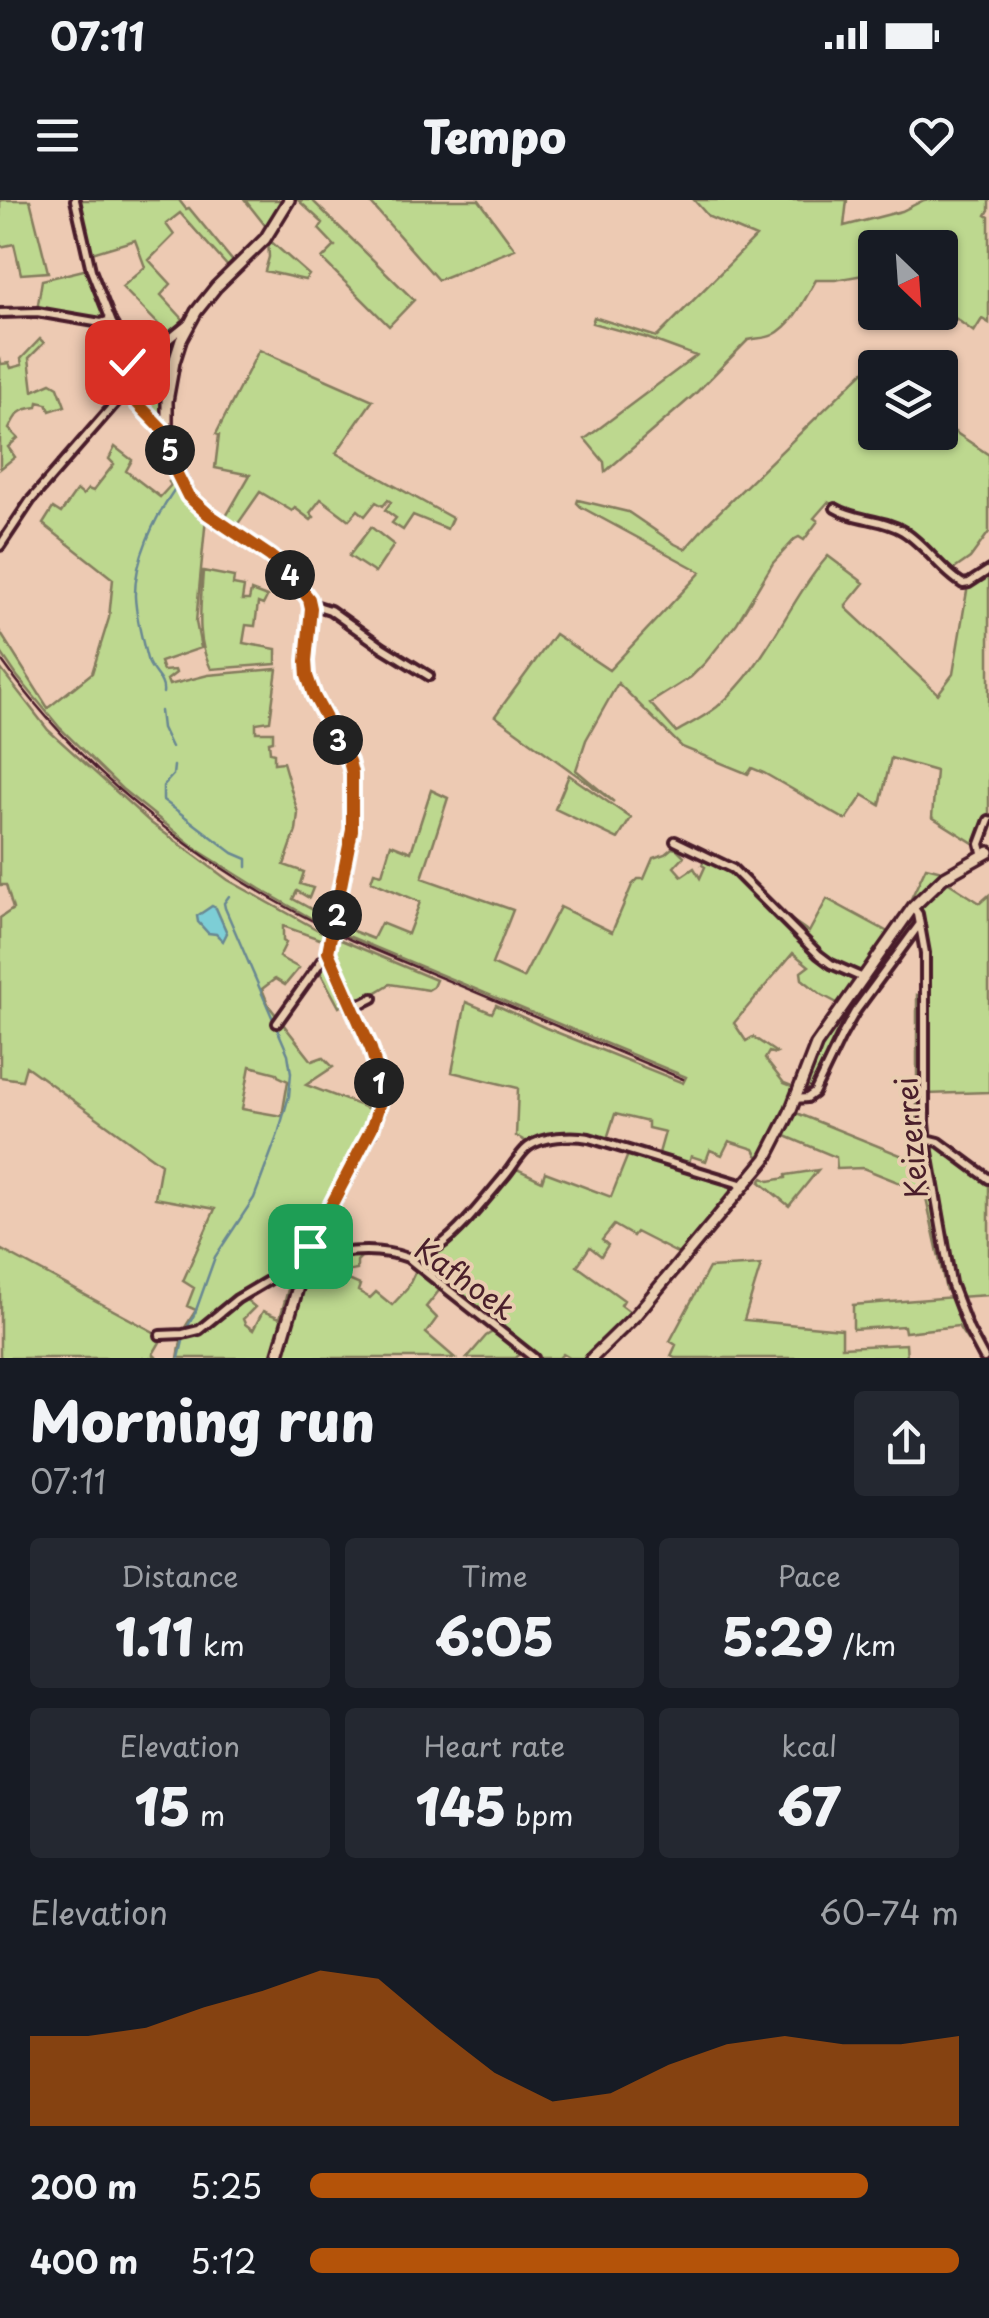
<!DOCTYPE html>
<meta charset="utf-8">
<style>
:root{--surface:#171b24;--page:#242831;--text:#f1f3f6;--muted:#9ea1a6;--accent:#b45309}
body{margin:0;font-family:"Playpen Sans",sans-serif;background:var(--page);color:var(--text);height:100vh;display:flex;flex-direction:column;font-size:38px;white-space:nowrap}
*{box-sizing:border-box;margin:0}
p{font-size:32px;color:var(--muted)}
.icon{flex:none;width:55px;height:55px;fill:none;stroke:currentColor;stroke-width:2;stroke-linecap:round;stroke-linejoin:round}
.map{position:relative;height:1158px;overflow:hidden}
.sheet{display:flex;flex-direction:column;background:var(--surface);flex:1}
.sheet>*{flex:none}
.needle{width:65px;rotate:155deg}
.buttons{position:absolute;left:858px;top:30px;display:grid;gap:20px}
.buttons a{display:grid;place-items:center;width:100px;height:100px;border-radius:10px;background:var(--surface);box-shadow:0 2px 8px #0004;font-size:50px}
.pin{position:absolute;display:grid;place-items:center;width:85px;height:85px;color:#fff;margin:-42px;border-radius:20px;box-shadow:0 5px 15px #0006}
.km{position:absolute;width:50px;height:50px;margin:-25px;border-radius:50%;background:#222;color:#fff;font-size:28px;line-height:50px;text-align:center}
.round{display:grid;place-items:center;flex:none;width:105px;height:105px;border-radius:10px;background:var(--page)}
.headline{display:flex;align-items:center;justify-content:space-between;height:170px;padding:0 30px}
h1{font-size:55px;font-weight:800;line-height:75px}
.figures{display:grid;grid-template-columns:repeat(3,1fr);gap:15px;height:170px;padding:10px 30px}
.figures div{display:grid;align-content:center;border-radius:10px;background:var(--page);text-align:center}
.figures b{font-size:50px;font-weight:800}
.figures small{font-size:28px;font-weight:400}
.figures p{font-size:28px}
.chart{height:280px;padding:20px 30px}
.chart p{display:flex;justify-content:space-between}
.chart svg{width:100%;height:180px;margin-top:10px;fill:var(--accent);opacity:.7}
ul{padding:0 30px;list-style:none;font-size:32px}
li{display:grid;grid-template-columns:160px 120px 1fr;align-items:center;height:75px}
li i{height:25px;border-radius:12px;background:var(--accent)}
.status{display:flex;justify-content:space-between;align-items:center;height:70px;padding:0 50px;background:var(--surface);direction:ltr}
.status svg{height:28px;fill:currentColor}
header{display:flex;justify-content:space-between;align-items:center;height:130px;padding:0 30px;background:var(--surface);font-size:45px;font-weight:800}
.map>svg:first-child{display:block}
</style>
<div class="status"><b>07:11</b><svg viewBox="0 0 49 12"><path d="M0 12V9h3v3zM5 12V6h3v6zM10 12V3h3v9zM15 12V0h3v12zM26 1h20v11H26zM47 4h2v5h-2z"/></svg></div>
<header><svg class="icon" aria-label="menu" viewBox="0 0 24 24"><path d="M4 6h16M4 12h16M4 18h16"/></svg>Tempo<svg class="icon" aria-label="heart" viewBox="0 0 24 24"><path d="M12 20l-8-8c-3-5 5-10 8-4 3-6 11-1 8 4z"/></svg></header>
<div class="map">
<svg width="989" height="1158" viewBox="0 0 989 1158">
<rect width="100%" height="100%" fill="#edcab3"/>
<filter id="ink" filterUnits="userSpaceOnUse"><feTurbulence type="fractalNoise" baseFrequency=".01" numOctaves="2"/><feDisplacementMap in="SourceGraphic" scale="20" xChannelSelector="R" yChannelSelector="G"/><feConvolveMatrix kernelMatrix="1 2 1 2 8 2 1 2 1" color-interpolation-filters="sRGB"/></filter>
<g filter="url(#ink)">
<path fill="#bdd88f" stroke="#847c5d" stroke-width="2.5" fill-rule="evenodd" d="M0,0H30L48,72L21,74L14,44L0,47Z
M78,0H179L186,9L189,8L235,64L230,69L180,13L166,24L174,35L149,60L171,84L161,95L183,119L169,135L122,87L145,67L135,40L89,54Z
M245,0H285L268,29Z
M298,0H312L414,100L389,126L322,59L335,46L319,29L323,23Z
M368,0H479L515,49L438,80Z
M694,0H847L844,26L902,11L924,0H989V10L986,15L989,17V123L982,119L974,132L940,107V48H875V73L835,80H816C805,99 793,125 773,135C765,139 756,138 748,140L695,194L605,272L604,262L585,239L696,156L647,138L592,123L594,117L657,137L756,37L709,17Z
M268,39L309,75L305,80L265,71L269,57Z
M88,69L106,115L101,120L37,110L42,80Z
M40,139L44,143L29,158L33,191L51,183L58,187L65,206L50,211L47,204L38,202L37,207C19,209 16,214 9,229L18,238L8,247L15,257L0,269V158L1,164L9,163L11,168L22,165L21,159Z
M173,142L164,175L162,220L159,222L132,187L130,160C140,146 159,152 173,142Z
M259,150L373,200L336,253L452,318L447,329L413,315L403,330L392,323L396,318L385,310L391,302L388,300L383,306L376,302L365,316L358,310L349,320L321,299L310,313L314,317L311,320L295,308L292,311L260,292L235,328L224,320L250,275L215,268L219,235L216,234Z
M865,170L875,177V232H940V222L989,255V332L970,358L950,372L905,328L845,312L828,302L814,318L818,321L804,340L799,337L795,339L773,363L737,423L705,463L691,477L650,503L676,532C690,524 704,517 717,507C766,467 787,403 828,356L864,383L846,405V408L938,494L953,474L968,385L989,373V616L978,646L932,617L936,571L891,558L880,605L863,595L846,620L764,573L752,568L748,574L682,547L618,483L586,540L576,570L614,602L495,516L555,434L609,470L701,372L581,307L577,303L578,300L628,312L675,344L685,349L708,323Z
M115,247L132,260L126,271L160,297L171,285L169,282L176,278L188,304L206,317L196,422L201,448L160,462L163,471L175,470L176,473L167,480L169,485L208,475L277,469L270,521L256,523V532H273V541L269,542L270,552L274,553V563L283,562L298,613L296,631L284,665L304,672L300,684L313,688L309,698L297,691L293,699L333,721L330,729L260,689L199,651L122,589L60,528L17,476L0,451V432L48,508L92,473L109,418L113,379L43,324L53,308L61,313L77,290L83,295L88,289L93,291L114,264L109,259Z
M371,327L394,345L375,373L349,356Z
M203,371L234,377L233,385L244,387L242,400H249L251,391L267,397L263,405L258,403L255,426L246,425L243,443L276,449V464L211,469C195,438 201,404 203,371Z
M0,468L48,530L151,623L228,680L327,735L325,741L283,726V741L286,743L279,757L299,768L285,785L275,779L262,789L269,806L312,861L323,857L333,867L306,885L375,911L373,922L312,1033L301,1061C262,1081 223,1122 182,1132L196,1110L187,1106L194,1088L183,1081L215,1009L155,998L161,964L26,866L22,880L0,877V718L13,709L6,685H0ZM250,866L277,873L278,876L288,881L282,916L242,909Z
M569,575L631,618L618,639L555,609Z
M431,590L448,598L422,678L513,710L492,764L523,778L560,707L612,732L632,685L638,679H644L653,658L665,654L672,648L677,649L684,656L674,667L682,676L694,668L700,678L705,667L702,665L705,657L734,674L795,733L827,760L780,712L809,732L827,699L888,732L908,705L926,667L946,672L862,773H852V776L859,780L841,805L822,795L802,779L801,772L809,766L793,753L734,823L746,841L753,837L777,853L775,854L769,852L765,859L784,883L797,888L784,920L763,958L757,955L754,949L729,941L722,955L710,950L706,961L691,956L688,966L658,957L665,932L648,928V922L615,914L606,942C574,930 561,936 529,943L516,936L518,888L452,872L466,802L492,813L496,805L546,828L683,883L686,877L336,731L338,725L373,739L381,723L408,734L420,702L371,681L374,672L382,674L391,644L411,652Z
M944,680L980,703L989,695V892L927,894L926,744L919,708V704Z
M911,715L915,717L909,730L842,826L813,889L803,893L802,890L820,845Z
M334,737L436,780L433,787L428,790L390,784L365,799L356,801L332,752Z
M327,760L348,802L339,807L318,768Z
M917,795L923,797L924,938L951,1089L946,1090L925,993L863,968L837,969L836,957L783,935L794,912L920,963L917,939Z
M936,945L989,982V1095L957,1097L951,1078L930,949Z
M629,952L740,986L683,1056L636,1032L633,1036L614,1025L602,1040L608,1045L601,1056L590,1047L577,1066L624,1100L621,1105L633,1114L589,1158H570L563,1154L559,1158H540L418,1061L420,1056C453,1040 489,995 515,968L542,981L545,972L611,997Z
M818,970L789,1006L760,982L763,978L769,981L786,978V975Z
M0,1049L163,1137L153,1154L157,1158H2L0,1156Z
M363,1055L357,1061V1070L345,1072L344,1078L360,1085L358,1091L370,1098L376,1092L392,1105L407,1089L417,1068L442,1087L426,1107L437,1118L426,1133L455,1158H280L308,1064Z
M761,1065L744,1120L842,1129V1147L906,1144L907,1158H675L671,1156L676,1145L670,1141L709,1068Z
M300,1066L273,1158H178L182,1136L193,1135L243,1097L255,1107L243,1119L245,1124L253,1130L263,1111L280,1118L294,1068Z
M954,1097L974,1143L970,1144L958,1126L905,1132L904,1126L853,1129V1105Z
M496,1130L522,1152L516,1158H467L486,1136Z"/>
<path fill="#7dced6" stroke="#698892" stroke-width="2.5" d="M212,706L216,708L227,733L223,741L216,734L208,733L198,722L197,716Z"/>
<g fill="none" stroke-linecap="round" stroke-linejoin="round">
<path stroke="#698892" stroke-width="2.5" d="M110,129L121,146L124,156
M130,198L157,227L165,245
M163,493C165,479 151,473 147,459C142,440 136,417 135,397C134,360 155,317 176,287L177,282L169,262
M160,511L162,528L171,547
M174,566L173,575L163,586V600L233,653L247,659V667
M186,1130L195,1113L215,1057L254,998L278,934L289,896L291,873L288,854L225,708L224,703L229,696
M179,1158L184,1137"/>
<g stroke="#4a1f2b" stroke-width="14">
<path id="minor" d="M75,0L91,70L112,123L129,151
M0,113L37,112L101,123L110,120
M129,151C123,196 140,200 165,231
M129,151L168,140L189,123
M835,308C856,321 882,318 903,331C926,345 940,370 963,384L969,383L989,370
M0,346L30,301L118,200L131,191
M311,404L330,410L382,447L429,476
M675,641L733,669L819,755L831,764L863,778
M983,656L980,644L989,620
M913,707L918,714L925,753V923L928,952L951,1083L969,1130L984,1158
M352,805L363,803L373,798
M277,823L322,760L329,755
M795,899L807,898L814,893L842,835L855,812L919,725
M927,939L939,942L989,979
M410,1059C420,1055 430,1051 439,1046C461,1031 486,998 504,977C512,968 519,954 528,947C542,936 573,935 589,938L744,985
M307,1060C339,1051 376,1046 408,1058L534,1158
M160,1135L183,1134L199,1130L237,1099L281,1073L305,1063"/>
</g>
<g stroke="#4a1f2b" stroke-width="16">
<path id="secondary" d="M277,1158L310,1046L371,931L379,905V885L375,860L328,752L351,639L352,573L349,561L314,496L307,475L306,461L311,408L309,399L285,369L271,356L207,314L188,296L171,257L167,233V201L174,162L181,140L196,112L216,87L265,39L289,0
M592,1158L635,1116L766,959L790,912L816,845L913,707L943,678L989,652"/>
</g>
<use href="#minor" stroke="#e9cdb0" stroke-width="6"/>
<use href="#secondary" stroke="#e9cdb0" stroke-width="9"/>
<path stroke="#4a1f2b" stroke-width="2.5" d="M0,458C89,583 213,675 351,740L683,879"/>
</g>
</g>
<g fill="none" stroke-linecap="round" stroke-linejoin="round" filter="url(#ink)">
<g stroke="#fff" stroke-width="20">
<path id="route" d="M127,162L130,191L138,204L167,234L175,270L188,296L208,314L270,356L286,369L309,399L311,408L306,461L307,476L314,496L349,561L352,573V630L328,752L371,849L378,873L379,905L372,927L310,1046"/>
</g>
<use href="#route" stroke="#b45309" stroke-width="12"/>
</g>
<g text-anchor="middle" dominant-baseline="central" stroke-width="8" stroke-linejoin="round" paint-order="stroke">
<g font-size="30" fill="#4a1f2b" stroke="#e9cdb0">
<text transform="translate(910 938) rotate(-95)">Keizerrei</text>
<text transform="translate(466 1078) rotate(36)">Kafhoek</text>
</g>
</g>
</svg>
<div class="buttons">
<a><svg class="needle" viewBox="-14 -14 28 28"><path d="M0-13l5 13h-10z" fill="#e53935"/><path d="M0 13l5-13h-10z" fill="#9ea1a6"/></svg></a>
<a><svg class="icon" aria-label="layers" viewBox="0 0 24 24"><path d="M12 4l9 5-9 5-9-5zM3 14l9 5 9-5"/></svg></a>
</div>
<div class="pin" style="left:310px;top:1046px;background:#1e9e55"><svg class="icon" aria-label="arrive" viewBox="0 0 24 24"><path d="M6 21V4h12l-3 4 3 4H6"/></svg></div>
<div class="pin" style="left:127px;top:162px;background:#d93025"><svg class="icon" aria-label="check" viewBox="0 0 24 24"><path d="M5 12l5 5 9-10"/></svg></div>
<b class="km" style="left:379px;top:883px">1</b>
<b class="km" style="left:337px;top:715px">2</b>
<b class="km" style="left:338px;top:540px">3</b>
<b class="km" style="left:290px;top:375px">4</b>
<b class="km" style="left:170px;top:250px">5</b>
</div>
<section class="sheet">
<div class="headline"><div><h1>Morning run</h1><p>07:11</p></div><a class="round"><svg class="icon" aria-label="share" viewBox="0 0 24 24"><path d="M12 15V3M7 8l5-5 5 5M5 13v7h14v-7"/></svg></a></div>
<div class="figures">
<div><p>Distance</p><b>1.11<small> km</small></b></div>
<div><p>Time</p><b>6:05</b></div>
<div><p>Pace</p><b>5:29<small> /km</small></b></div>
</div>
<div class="figures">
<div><p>Elevation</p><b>15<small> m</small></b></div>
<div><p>Heart rate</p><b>145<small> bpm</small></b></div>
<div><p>kcal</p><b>67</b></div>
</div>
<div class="chart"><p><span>Elevation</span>60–74 m</p>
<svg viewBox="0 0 160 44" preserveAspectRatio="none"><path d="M0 44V22L10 22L20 20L30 15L40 11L50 6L60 8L70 20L80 31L90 38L100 36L110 29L120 24L130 22L140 24L150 24L160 22V44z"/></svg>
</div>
<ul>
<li><b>200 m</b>5:25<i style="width:86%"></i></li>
<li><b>400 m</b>5:12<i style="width:100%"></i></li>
</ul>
</section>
